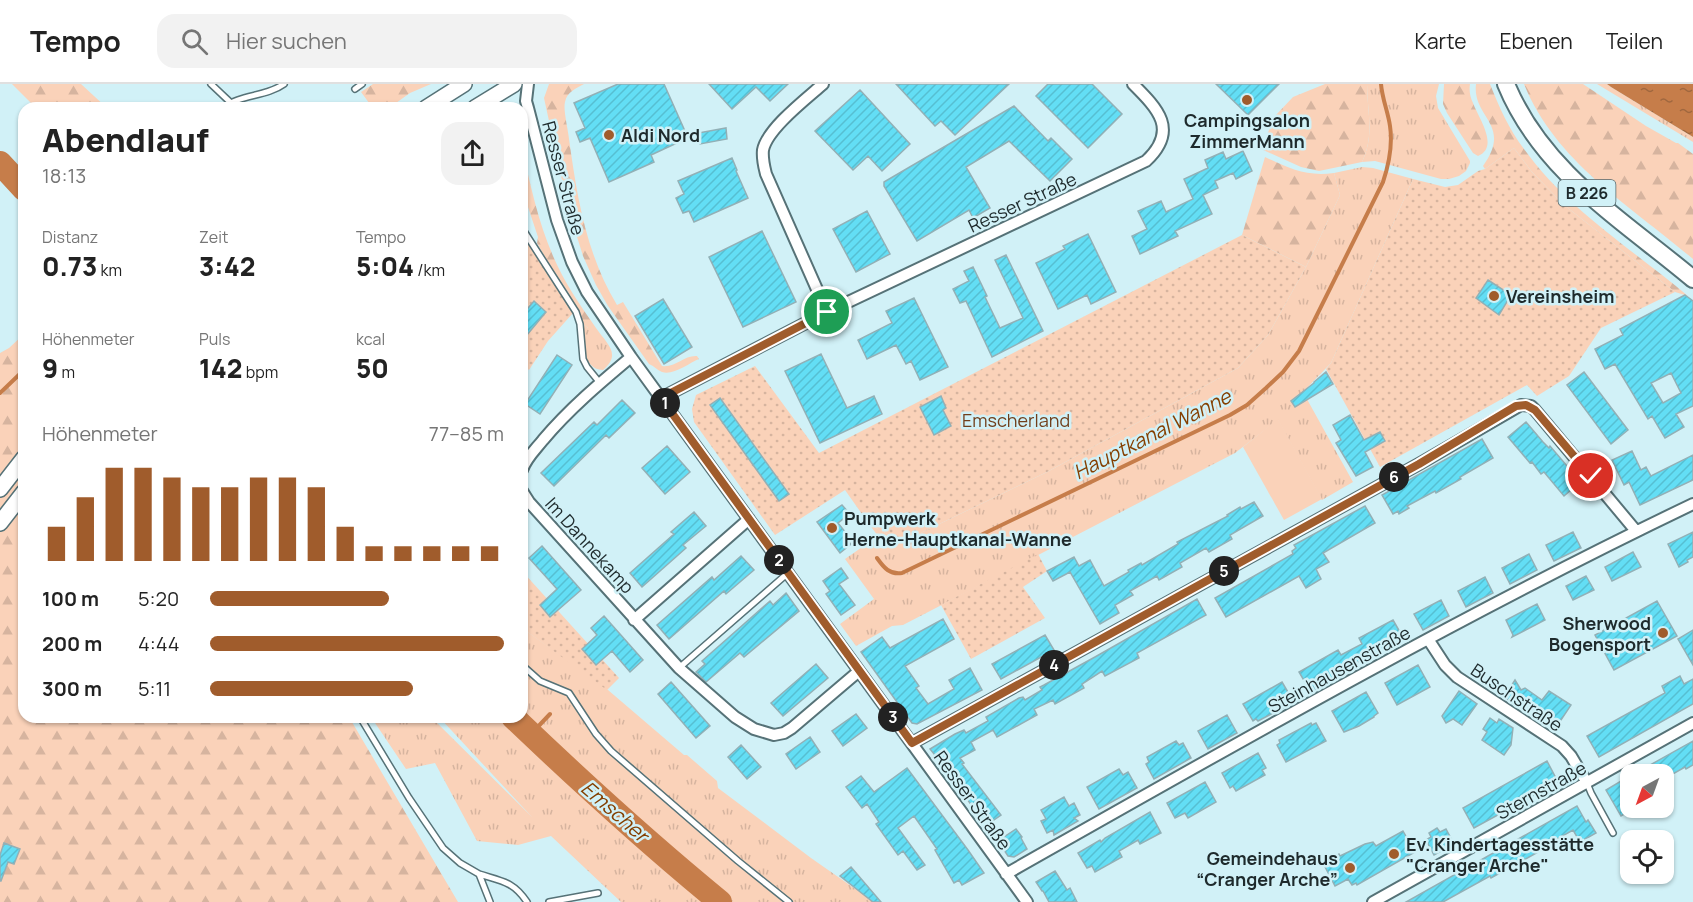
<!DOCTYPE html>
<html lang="de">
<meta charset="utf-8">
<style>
:root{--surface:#fff;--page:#f2f2f2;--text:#222;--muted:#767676;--line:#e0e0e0;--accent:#a05c2c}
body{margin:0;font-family:Manrope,sans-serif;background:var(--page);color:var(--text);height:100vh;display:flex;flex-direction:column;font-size:22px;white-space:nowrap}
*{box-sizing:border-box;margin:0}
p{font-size:20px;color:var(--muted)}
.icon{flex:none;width:33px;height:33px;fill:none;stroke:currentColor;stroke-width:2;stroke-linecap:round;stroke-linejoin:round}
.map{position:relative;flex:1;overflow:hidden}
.drawer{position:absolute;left:18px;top:18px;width:510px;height:621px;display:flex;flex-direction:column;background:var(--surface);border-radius:18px;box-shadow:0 2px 4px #0004}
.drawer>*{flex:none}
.needle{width:39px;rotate:221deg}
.buttons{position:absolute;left:1620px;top:680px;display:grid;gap:12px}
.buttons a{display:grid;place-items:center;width:54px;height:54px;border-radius:12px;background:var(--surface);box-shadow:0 2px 4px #0004;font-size:30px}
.pin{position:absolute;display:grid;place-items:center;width:51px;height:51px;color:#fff;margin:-26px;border:3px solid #fff;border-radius:50%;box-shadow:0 2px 6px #0007}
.km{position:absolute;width:30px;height:30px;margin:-15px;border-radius:50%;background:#222;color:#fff;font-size:16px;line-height:30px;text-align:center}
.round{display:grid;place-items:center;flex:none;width:63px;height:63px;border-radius:18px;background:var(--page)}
.head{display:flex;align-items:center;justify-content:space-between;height:102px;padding:0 24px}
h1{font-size:33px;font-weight:800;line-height:45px}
.figures{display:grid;grid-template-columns:repeat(3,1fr);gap:9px;height:102px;padding:6px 24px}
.figures div{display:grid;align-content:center}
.figures b{font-size:26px;font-weight:800}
.figures small{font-size:16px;font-weight:400}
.figures p{font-size:16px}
.chart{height:168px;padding:12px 24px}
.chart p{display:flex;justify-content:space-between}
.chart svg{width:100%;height:108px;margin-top:6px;stroke:var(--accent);stroke-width:6}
ul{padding:0 24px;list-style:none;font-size:20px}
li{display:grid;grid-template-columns:96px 72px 1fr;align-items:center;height:45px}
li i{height:15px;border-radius:8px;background:var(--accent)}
header{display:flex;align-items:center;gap:36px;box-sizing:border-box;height:84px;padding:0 30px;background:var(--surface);border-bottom:2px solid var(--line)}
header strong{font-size:28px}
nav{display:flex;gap:33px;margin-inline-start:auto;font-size:21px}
.search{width:420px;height:54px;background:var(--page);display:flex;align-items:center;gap:15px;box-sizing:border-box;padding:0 21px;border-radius:18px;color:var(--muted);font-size:22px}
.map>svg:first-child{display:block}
</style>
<header>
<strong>Tempo</strong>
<div class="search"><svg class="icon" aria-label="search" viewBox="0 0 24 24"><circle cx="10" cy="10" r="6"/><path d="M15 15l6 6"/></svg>Hier suchen</div>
<nav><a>Karte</a><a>Ebenen</a><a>Teilen</a></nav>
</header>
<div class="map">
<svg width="1693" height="818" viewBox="0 0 1693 818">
<defs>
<pattern id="grass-tufts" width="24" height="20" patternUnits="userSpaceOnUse" patternTransform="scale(1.5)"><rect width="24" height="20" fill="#fad2b9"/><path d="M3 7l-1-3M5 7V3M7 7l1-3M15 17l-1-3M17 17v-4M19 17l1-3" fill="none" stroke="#d6b49f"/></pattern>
<pattern id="forest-firs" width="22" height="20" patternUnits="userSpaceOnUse" patternTransform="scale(1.5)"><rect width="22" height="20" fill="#fad2b9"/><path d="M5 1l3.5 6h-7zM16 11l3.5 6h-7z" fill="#d6b49f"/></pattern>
<pattern id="garden-dots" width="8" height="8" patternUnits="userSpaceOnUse" patternTransform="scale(1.5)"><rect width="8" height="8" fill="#fad2b9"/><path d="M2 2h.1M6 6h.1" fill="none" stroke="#d6b49f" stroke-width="1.8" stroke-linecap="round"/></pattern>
<pattern id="water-ripples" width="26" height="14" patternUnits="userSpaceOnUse" patternTransform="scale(1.5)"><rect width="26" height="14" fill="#c67d4a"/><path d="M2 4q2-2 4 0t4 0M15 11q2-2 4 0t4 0" fill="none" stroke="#a0673e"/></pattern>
<pattern id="building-hatch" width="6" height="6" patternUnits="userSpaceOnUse" patternTransform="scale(1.5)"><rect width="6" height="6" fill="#63def5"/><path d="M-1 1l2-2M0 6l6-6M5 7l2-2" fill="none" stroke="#56bfd2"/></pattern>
</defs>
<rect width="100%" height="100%" fill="#d1f1f7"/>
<path fill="url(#grass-tufts)" d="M1367,0H1439L1436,12L1438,24L1470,77V79L1466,87L1459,92L1449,95H1441L1375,77L1362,78C1375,50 1367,28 1367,0Z
M1597,0H1607L1611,3L1693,53V58Z
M1362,83L1373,84L1413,95L1331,279L1303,308L1353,398L1322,416L1278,336L1235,369L903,541L892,542L856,562L840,540L874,515L845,475L878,452L869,440L902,458L1047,388L1238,284L1268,251L1306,183L1340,111L1334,89Z
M583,240L588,244H596C607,260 622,270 603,286C581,285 584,257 583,240Z
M522,544L601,600L684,671H687L717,697L718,704L811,774L874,818H621L551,752L518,761L477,757L435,679L406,685L371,633H431L532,733L439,633H522Z"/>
<path fill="url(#forest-firs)" d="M12,0H81L107,24H36Z
M373,0H431L410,9L389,24H371L372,23L361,8Z
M549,0H584C575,5 567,8 565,18C563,26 568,45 569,55C577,112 586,170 617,221L623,218L662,282C675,284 684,271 697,272L699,275C689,279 673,292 662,288C657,286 654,282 649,280L608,222L596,201L583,172L568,124L544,14Z
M1325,0H1367C1367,28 1375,50 1362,78L1319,87L1301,83L1261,65L1275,32L1293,13Z
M1444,0H1470C1469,7 1470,13 1473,19C1478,33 1500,63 1478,72L1473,69L1447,29L1443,20Z
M1476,0H1490C1499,23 1509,45 1524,65C1567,125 1632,165 1688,212L1675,208L1564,121L1532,88L1514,64L1485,85L1483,82C1513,40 1472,34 1476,0Z
M1524,0H1583L1646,42L1676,59H1678L1693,70V175C1631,122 1556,79 1524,0Z
M522,63C530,100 538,137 553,172C564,198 580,221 596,244H588L583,240L579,228L568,208L546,175L537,159L538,153L528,123L522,112Z
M1265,73C1289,84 1306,93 1334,89L1340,111L1306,183L1242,151Z
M24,250V633H349L458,818H0V269L9,264Z"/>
<path fill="#fad2b9" d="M1278,335L1322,415L1284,436L1243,363Z"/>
<path fill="url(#garden-dots)" d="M1514,64L1532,88L1564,121L1675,208L1601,244L1569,292L1537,312L1527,301L1380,383L1326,285L1331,279L1413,95L1445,103L1458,101L1478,87L1485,85Z
M522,150L573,229L548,257L529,286L522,280Z
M1242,151L1306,183L1268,251L1238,284L1047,388L902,458L869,440L845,406L775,451L694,338L692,325L696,311L755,282L819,369Z
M1038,470L1047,487L1023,503L1045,534L971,575L941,521Z
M522,487L619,594L607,606L522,544Z"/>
<path fill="url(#water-ripples)" d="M1607,0H1693V53L1611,3Z"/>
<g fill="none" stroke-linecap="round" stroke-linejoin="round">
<path stroke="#c67d4a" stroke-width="4" d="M0,309L24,286
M877,474C884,484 890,491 902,489L1230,331L1247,321L1266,304L1283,288L1299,267L1383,98C1389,80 1393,62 1390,42C1388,28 1382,14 1381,0
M531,650L550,630"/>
<path stroke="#c67d4a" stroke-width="24" d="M0,79L24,105
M513,633C580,697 648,759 720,818"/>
</g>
<path fill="url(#building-hatch)" stroke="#92b0b6" stroke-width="1.5" fill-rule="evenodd" d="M618,0H664L688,54L651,71L654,78L609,98L590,54L580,58L576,48L585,44L574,19Z
M709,0H788L770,17L756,3L732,25Z
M896,0H1009L955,51L941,37L935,42Z
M1048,0H1092L1122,30L1088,64L1036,12Z
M1216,0H1279L1248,31Z
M860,6L910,60L882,87L868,72L853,86L815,47Z
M1014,22L1048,57L1051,54L1072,75L1050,97L1009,57L966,83L990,124L973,134L969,126L917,157L884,102V98Z
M726,44L727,55L700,60L698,49Z
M1243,67L1252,87L1236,95L1233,89L1215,97L1218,104L1203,111L1212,130L1175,147L1178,152L1140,170L1132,152L1147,145L1138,127L1161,117L1166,128L1193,115L1184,95L1208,84L1205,76L1223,68L1226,75Z
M732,74L737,86L736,87L748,114L694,138L689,127L683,129L676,114L684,110L678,97Z
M867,127L890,170L856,188L833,145Z
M762,147L796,218L743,243L709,173Z
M1088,150L1116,208L1091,220L1087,211L1058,225L1036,179L1065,165L1063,162Z
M1006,171L1043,247L992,273L966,217L960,219L953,205L969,197L964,187L973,183L987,212L985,213L1000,244L1023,234L995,176Z
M1488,196L1511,211L1499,231L1476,214Z
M1685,211L1693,217V322L1676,330L1684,343L1665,354L1652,332L1648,335L1615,280L1605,285L1595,265L1623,251L1620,245ZM1671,289L1681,309L1663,319L1651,299Z
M914,214L948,283L920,296L911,277L906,280L896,261L867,275L858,256L892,239L886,227Z
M663,215L692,263L664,280L635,232Z
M534,217L546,228L522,257V231Z
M821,270L847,324L874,312L882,330L820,359L785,287Z
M557,271L572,281L540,330L525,320Z
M1326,288L1333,300L1295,323L1291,317L1314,299V298Z
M1584,288L1628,346L1611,360L1567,301Z
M941,312L946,324L943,326L951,342L934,351L920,323Z
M720,314L789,410L779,417L710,321Z
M622,316L635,329L609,354L606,351L554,402L541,389L594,338L597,341Z
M1350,331L1364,356L1380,348L1385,357L1365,368L1373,383L1356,392L1336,359L1341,356L1333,341Z
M1526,338L1543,358L1549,364L1550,362L1573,389L1579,399L1564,412L1544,388L1541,390L1532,378L1530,379L1508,353Z
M1482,355L1493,374L1460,393L1461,395L1436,409L1435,407L1407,422L1409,424L1399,430L1398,427L1393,430L1382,411Z
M667,362L690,388L665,410L642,384Z
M1632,367L1641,386L1646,383L1651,392L1693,371V396L1640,421L1629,398L1624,401L1612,376Z
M1254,418L1263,432L1230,451L1232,455L1209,468L1206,464L1180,479L1182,483L1159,496L1157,492L1130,507L1133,511L1115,521L1119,529L1100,540L1070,488L1053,497L1047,487L1074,473L1079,482L1090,476L1104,502L1129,488L1128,486L1141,479L1142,481L1178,460L1177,458L1228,432L1227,431L1240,423L1241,425Z
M842,421L850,430L838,439L850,454L848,456L851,460L840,469L817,438Z
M1365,422L1375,439L1323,469L1329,478L1316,485L1321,495L1306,504L1299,492L1226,533L1215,514L1293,470L1292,467L1296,464L1294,461Z
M694,428L706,442L683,461L686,464L642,503L630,489L674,450L671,448Z
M1573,448L1581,464L1554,477L1546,461Z
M1693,448V473L1687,476L1688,478L1679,483L1668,460Z
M542,462L581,506L550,533L540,521L557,505L529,474Z
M1633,468L1641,483L1612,497L1605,483Z
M1529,470L1537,486L1510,500L1502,484Z
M741,472L754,486L726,510L724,507L669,555L657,541L712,493L714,496Z
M841,484L848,494L839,500L855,521L841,531L826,510L830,507L823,497Z
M1586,492L1594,506L1573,516L1566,502Z
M1485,493L1493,509L1466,523L1458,507Z
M786,509L799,527L744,573L740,569L706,598L696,588L705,580L702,577L770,517L773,521Z
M1197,515L1206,531L1137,569L1139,574L1105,592L1102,587L1082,600L1084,604L1055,620L1053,616L1034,625L1037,631L997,653L993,646L971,658L975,666L960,674L964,679L962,680L1001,731L991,738L987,732L982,736L962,708L964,707L930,665L955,650L964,646L966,649L988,637L986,633L1019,614L1023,613L1025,616L1042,606L1040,603L1044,601L1095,573Z
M1441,516L1449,532L1423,546L1414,530Z
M1657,517L1677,552L1614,586L1595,551Z
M1537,520L1545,536L1512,553L1513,551L1506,536Z
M604,532L643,576L630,588L612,567L596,581L582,565L597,551L591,544Z
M943,535L954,555L905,582L919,602L916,604L928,620L954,605L949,596L970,584L982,606L917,640L912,639L861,568L882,553L890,564Z
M1393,536L1404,555L1379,570L1366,576L1365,574L1344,585L1346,589L1314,606L1313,603L1309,605L1299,588L1338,566L1341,571L1362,560L1359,554Z
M1693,546V581L1678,555Z
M1045,551L1054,566L1001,595L992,580Z
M816,580L828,594L783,632L771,619Z
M1418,581L1430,603L1397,621L1385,599Z
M1680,592L1684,600L1693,595V620L1599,673L1587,652L1665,609L1662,602Z
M1515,596L1521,606L1525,604L1542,616L1549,607L1571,621L1555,645L1536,633L1538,630L1518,617L1517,621L1504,613Z
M671,598L710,642L696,654L658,610Z
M1282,598L1292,615L1288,617L1290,620L1258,637L1256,635L1253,637L1243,620Z
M1459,607L1477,620L1462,641L1453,635L1446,639L1442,632Z
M1366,608L1378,629L1374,632V633L1359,642L1344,648L1332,627Z
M856,630L867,644L843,662L832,647Z
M1227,631L1237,649L1208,665L1198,647Z
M1490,634L1497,639L1499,635L1513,644L1511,661L1504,671L1482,656L1487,648L1483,645Z
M1311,639L1312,641L1316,639L1326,657L1286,678L1277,661L1280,659L1279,656Z
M810,653L820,668L796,685L786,670Z
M1176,657L1179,661L1183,659L1191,674L1154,695L1146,680L1149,678L1147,673Z
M1693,657V681L1686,685L1685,683L1664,695V690H1634Z
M741,661L761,683L747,695L728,673Z
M1258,669L1266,684L1262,686L1265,691L1236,707L1233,702L1230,704L1222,689Z
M1547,677L1558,698L1474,744L1463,724Z
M907,684L968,766L984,789L962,801L959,796L954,799L935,766L937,765L914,732L898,744L925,781L917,786L903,767L898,771L876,740L879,738L867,720L862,724L846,703L861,692L874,708Z
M1119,685L1123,691L1128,688L1137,704L1099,725L1087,703Z
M1621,697L1630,713V723H1636L1621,732L1606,706Z
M1205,698L1216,718L1188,734L1185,729L1175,734L1167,719Z
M1064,713L1069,722L1074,719L1080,731L1074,734L1078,737L1054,751L1053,746L1047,749L1041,737L1046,735L1041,726Z
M1577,722L1586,738L1588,736L1596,749L1580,758L1573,746L1539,765L1540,767L1491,794L1490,792L1443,818H1406Z
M1150,728L1161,749L1140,760L1138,756L1119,767L1122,773L1095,788L1092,782L1087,784L1078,769L1100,756L1101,758L1105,754Z
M1437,744L1440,748L1446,745L1454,760L1434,771L1426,756L1431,753L1429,749Z
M1016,745L1022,753L1021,754L1027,765L1014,773L1008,772L998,757Z
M1403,747L1415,768L1357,801L1356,799L1352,801L1348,795L1335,802L1323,779L1339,770L1340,772L1365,760L1373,758L1376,762Z
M4,759L20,765L14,780L8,778L1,797H0V771Z
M851,783L881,818H873L840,792Z
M1055,787L1067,806L1070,804L1077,818H1049L1043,807H1042L1036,798Z"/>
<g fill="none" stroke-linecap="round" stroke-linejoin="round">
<g stroke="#567277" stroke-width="8">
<path id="lane" d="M211,0L230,18
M355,5L362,0
M223,24C240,10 266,13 284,0
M522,144L576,228L580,240L583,275L587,283L600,299
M522,581L540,597L569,609L596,650L611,667L738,777L789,818
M679,584L788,489
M360,633L409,714L443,764L460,779L479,790L490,818
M1587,699L1591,709L1613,749
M479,790C501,797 513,797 527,818
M549,818L598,809"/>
</g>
<g stroke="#567277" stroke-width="14">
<path id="street" d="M528,0L526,17L528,24L557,136L572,178L587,208L631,273L1027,818
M823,0C806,15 767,45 763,66C762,75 764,82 766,90L827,228
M661,314L827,228L1146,77C1179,46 1158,25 1133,0
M522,386C526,374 535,366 543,356C569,325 600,299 631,273
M522,407L529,418L679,584L735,633L754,645L774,651L784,649L792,644L859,587
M634,536L749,435
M1428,555L1445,581L1457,593L1562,662L1571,672L1587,699
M912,659L1419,380L1521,321L1531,322L1535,326L1636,447
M1006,790C1232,662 1459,532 1693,420
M1373,818L1693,639"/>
</g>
<g stroke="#567277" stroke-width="18">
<path id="secondary" d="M426,24L464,0
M475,24L514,0
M0,405L24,374
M0,439L24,408"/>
</g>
<g stroke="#567277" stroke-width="20">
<path id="primary" d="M1506,0C1542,88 1624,137 1693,195"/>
</g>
<use href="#lane" stroke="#fff" stroke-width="5"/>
<use href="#street" stroke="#fff" stroke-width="10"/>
<use href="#secondary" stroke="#fff" stroke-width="15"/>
<use href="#primary" stroke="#fff" stroke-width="16"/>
</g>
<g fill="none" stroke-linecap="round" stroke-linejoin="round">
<g stroke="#fff" stroke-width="12">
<path id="route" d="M827,228L661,314L912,659L1419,380L1516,322L1526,321L1535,326L1591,392"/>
</g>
<use href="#route" stroke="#a05c2c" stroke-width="8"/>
</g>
<g fill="#a05c2c" stroke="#d1f1f7" stroke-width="2">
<circle cx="1247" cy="16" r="6"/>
<circle cx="609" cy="51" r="6"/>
<circle cx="1494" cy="212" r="6"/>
<circle cx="832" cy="444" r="6"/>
<circle cx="1663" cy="549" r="6"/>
<circle cx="1394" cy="770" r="6"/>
<circle cx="1350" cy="784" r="6"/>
</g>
<g text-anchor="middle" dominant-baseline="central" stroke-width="5" stroke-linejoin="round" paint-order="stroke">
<rect fill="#d1f1f7" stroke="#546669" stroke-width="1.5" x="1558.5" y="96" width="57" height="26" rx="4.5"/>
<g font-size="16" font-weight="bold" fill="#1e2a2c">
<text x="1587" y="109">B 226</text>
</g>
<g font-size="18" font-weight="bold" fill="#1e2a2c" stroke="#d1f1f7" text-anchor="start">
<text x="1247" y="36" text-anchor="middle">Campingsalon<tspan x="1247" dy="21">ZimmerMann</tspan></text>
<text x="621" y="51">Aldi Nord</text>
<text x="1506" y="212">Vereinsheim</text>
<text x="844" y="434">Pumpwerk<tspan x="844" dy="21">Herne-Hauptkanal-Wanne</tspan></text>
<text x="1651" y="539" text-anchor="end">Sherwood<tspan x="1651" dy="21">Bogensport</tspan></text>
<text x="1406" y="760">Ev. Kindertagesstätte<tspan x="1406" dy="21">"Cranger Arche"</tspan></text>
<text x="1338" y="774" text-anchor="end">Gemeindehaus<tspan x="1338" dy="21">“Cranger Arche”</tspan></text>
</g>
<g font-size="18" fill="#1e2a2c" stroke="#d1f1f7">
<text transform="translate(564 94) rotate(75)">Resser Straße</text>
<text transform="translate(1022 118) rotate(-25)">Resser Straße</text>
<text transform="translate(590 461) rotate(48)">Im Dannekamp</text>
<text transform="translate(1339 585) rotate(-29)">Steinhausenstraße</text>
<text transform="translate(1517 613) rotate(34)">Buschstraße</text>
<text transform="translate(1541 706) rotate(-29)">Sternstraße</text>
<text transform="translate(973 716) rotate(54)">Resser Straße</text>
</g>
<g font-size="18" fill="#713f1b" stroke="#d1f1f7">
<text x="1016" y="336">Emscherland</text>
</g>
<g font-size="20" font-style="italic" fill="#843f00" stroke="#d1f1f7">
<text transform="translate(1152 350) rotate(-27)">Hauptkanal Wanne</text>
<text transform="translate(615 727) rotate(41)">Emscher</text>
</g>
</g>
</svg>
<div class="buttons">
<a><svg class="needle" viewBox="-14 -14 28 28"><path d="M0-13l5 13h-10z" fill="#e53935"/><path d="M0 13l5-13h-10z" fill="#767676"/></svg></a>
<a><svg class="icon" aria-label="locate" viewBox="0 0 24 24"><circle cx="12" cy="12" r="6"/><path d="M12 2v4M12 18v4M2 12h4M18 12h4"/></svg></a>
</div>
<div class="pin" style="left:827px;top:228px;background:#1e9e55"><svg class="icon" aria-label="arrive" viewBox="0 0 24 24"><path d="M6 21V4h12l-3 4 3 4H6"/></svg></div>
<div class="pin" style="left:1591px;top:392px;background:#d93025"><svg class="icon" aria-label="check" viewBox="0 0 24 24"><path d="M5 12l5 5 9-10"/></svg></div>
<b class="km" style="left:665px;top:319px">1</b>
<b class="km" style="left:779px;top:476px">2</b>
<b class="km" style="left:893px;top:633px">3</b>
<b class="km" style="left:1054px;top:581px">4</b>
<b class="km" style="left:1224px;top:487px">5</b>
<b class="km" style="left:1394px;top:393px">6</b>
<section class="drawer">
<div class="head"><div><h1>Abendlauf</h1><p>18:13</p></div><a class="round"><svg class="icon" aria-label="share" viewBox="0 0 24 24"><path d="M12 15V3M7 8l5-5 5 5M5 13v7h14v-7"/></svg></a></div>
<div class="figures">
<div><p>Distanz</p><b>0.73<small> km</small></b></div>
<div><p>Zeit</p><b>3:42</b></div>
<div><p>Tempo</p><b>5:04<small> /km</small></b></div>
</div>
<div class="figures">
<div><p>Höhenmeter</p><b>9<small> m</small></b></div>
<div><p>Puls</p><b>142<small> bpm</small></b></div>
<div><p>kcal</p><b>50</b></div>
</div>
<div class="chart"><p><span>Höhenmeter</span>77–85 m</p>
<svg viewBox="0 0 160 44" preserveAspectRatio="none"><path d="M5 44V30M15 44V18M25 44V6M35 44V6M45 44V10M55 44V14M65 44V14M75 44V10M85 44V10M95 44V14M105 44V30M115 44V38M125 44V38M135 44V38M145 44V38M155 44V38"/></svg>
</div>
<ul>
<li><b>100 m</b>5:20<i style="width:61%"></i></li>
<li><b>200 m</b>4:44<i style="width:100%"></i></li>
<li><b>300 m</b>5:11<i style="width:69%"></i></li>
</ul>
</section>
</div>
